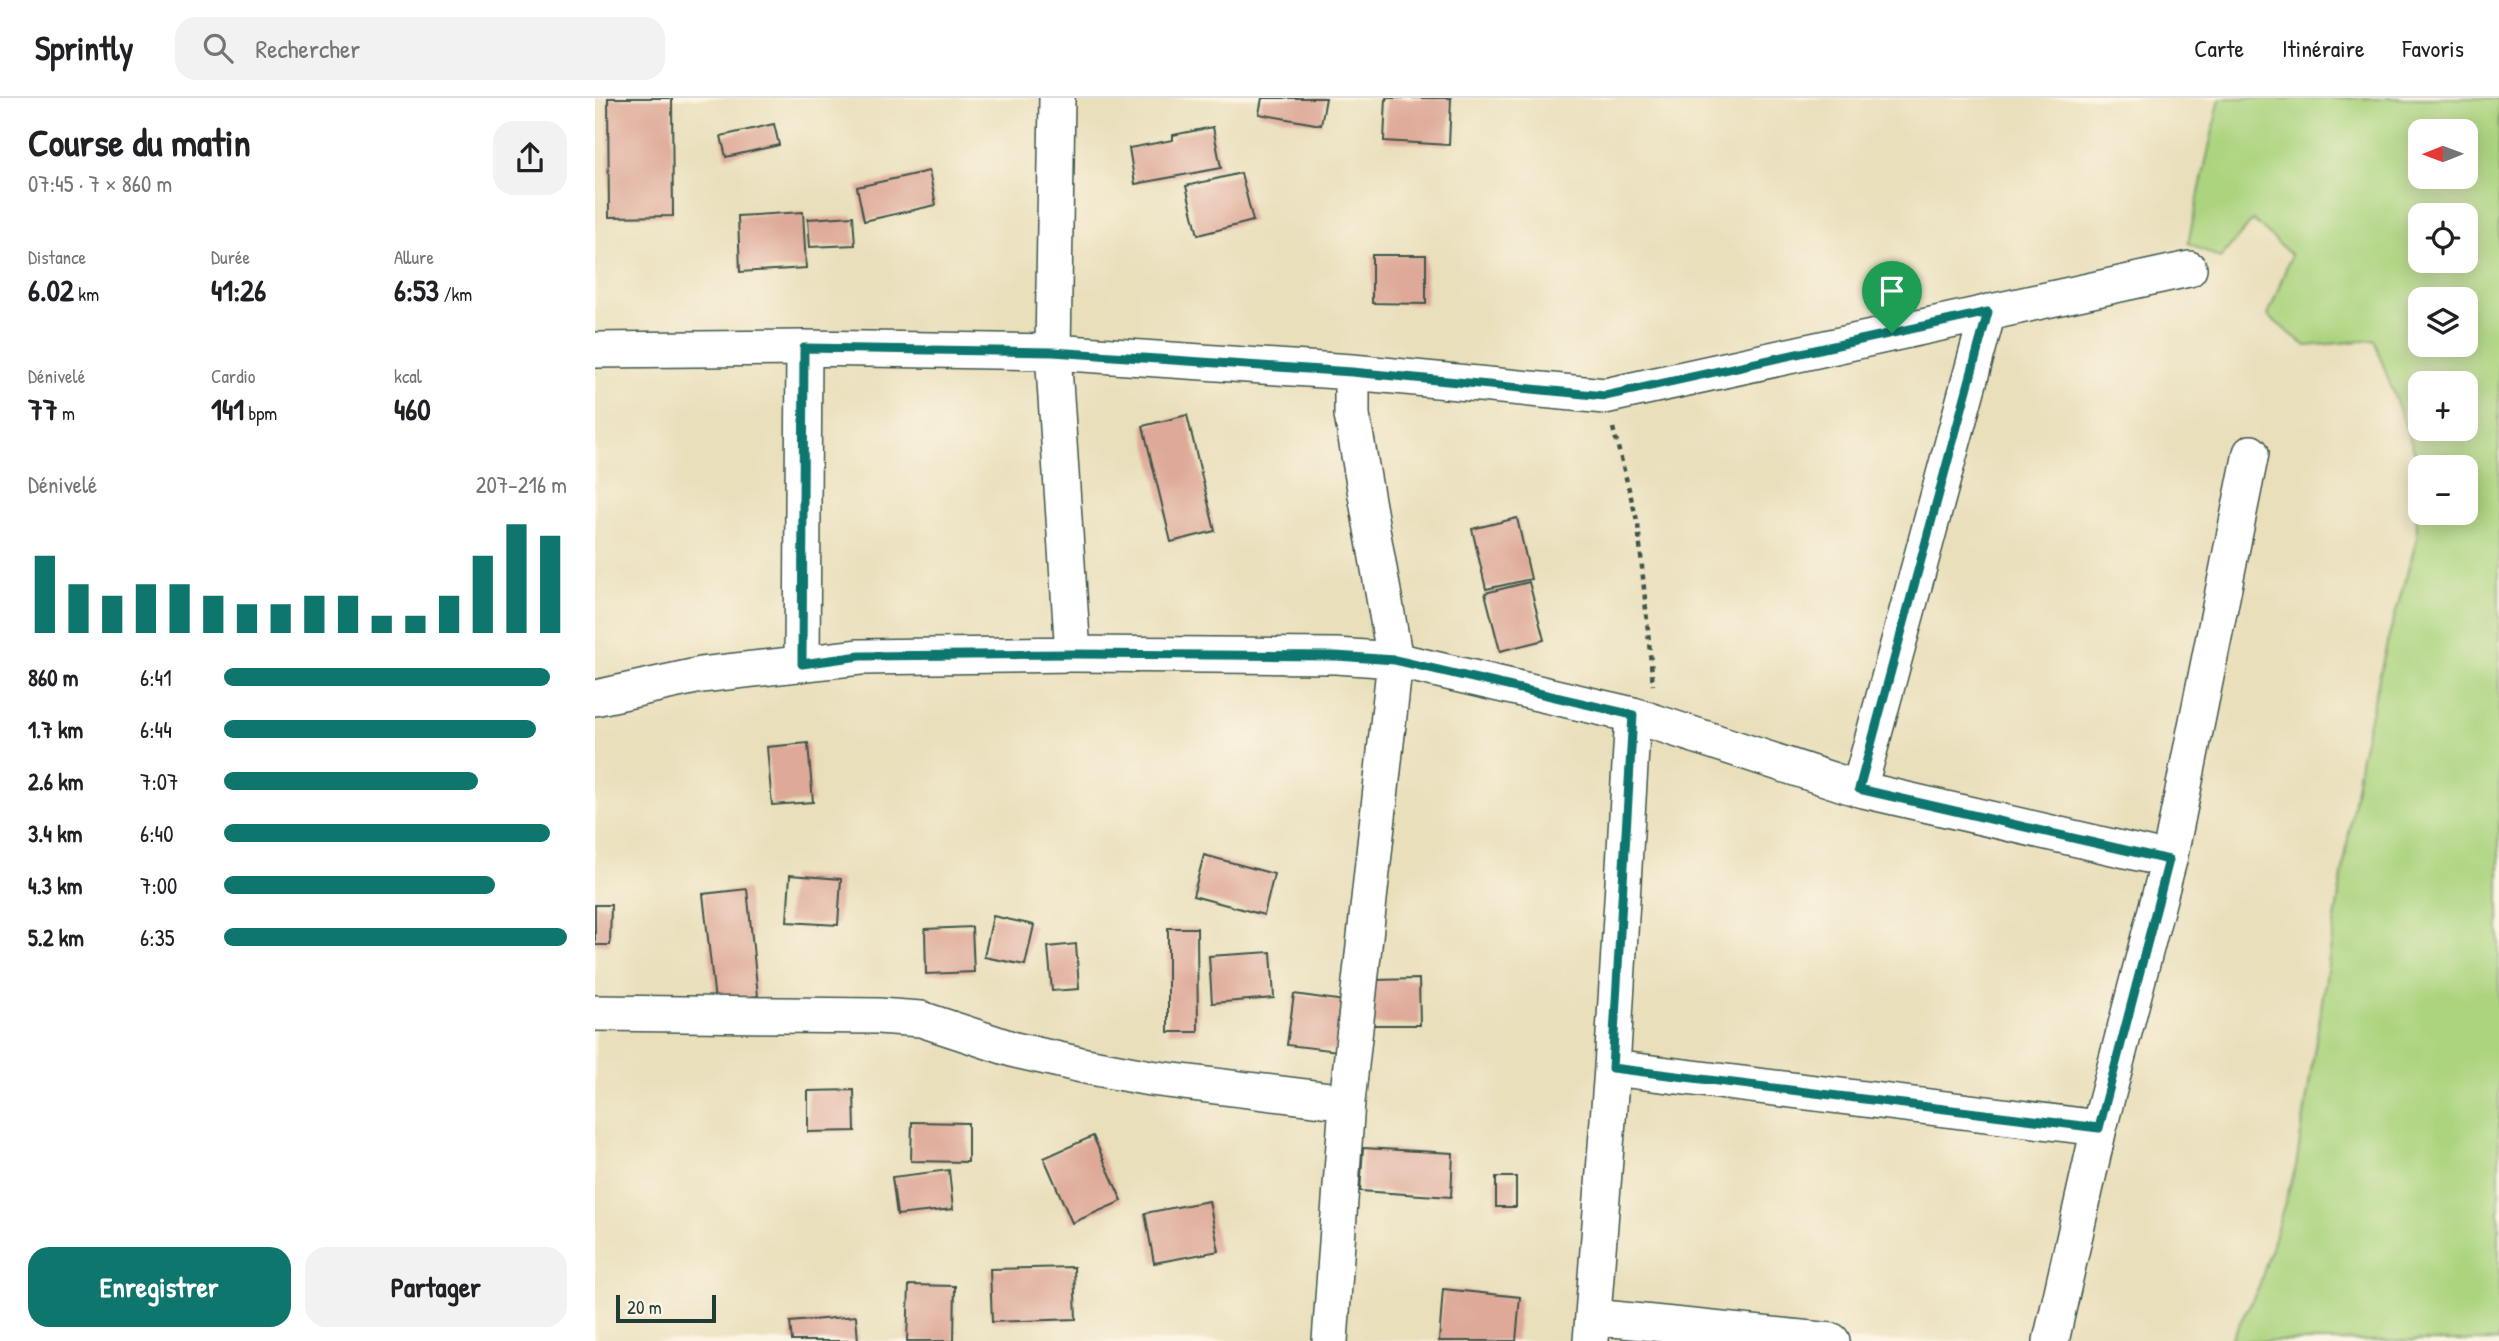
<!DOCTYPE html>
<html lang="fr">
<meta charset="utf-8">
<style>
:root{--surface:#fff;--page:#f2f2f2;--text:#202124;--muted:#757577;--line:#e0e0e0;--accent:#0f766e}
body{margin:0;font-family:"Patrick Hand",sans-serif;background:var(--page);color:var(--text);height:100vh;display:flex;flex-direction:column;font-size:26px;white-space:nowrap}
*{box-sizing:border-box;margin:0}
p{font-size:23px;color:var(--muted)}
.icon{flex:none;width:38px;height:38px;fill:none;stroke:currentColor;stroke-width:2;stroke-linecap:round;stroke-linejoin:round}
.map{position:relative;flex:1;overflow:hidden}
.sheet{display:flex;flex-direction:column;background:var(--surface);width:595px}
.sheet>*{flex:none}
.needle{width:46px;rotate:269deg}
.fabs{position:absolute;left:1813px;top:21px;display:grid;gap:14px}
.fabs a{display:grid;place-items:center;width:70px;height:70px;border-radius:14px;background:var(--surface);box-shadow:0 4px 18px #0003;font-size:35px}
.scale{position:absolute;left:21px;bottom:18px;width:100px;box-sizing:border-box;padding-left:7px;border:4px solid #1f3d34;border-top:0;font-size:19px;line-height:24px;white-space:nowrap;color:#1f3d34;-webkit-text-stroke:5px #fcf5e5;paint-order:stroke}
.pin{position:absolute;display:grid;place-items:center;width:60px;height:60px;color:#fff;margin:-72px -30px;border-radius:50% 50% 50% 0;rotate:-45deg;box-shadow:0 0 7px #0007}
.pin .icon{rotate:45deg}
.round{display:grid;place-items:center;flex:none;width:74px;height:74px;border-radius:21px;background:var(--page)}
.head{display:flex;align-items:center;justify-content:space-between;height:119px;padding:0 28px}
h1{font-size:38px;font-weight:700;line-height:52px}
.metrics{display:grid;grid-template-columns:repeat(3,1fr);gap:10px;height:119px;padding:7px 28px}
.metrics div{display:grid;align-content:center}
.metrics b{font-size:30px;font-weight:700}
.metrics small{font-size:19px;font-weight:400}
.metrics p{font-size:19px}
.chart{height:196px;padding:14px 28px}
.chart p{display:flex;justify-content:space-between}
.chart svg{width:100%;height:126px;margin-top:7px;stroke:var(--accent);stroke-width:6}
.button{display:flex;gap:14px;margin-top:auto;padding:14px 28px}
.button a{flex:1;height:80px;border-radius:21px;background:var(--accent);color:#fff;font-size:28px;font-weight:700;line-height:80px;text-align:center}
.button a+a{background:var(--page);color:var(--text)}
ul{padding:0 28px;list-style:none;font-size:23px}
li{display:grid;grid-template-columns:112px 84px 1fr;align-items:center;height:52px}
li i{height:18px;border-radius:9px;background:var(--accent)}
header{display:flex;align-items:center;gap:42px;box-sizing:border-box;height:98px;padding:0 35px;background:var(--surface);border-bottom:2px solid var(--line)}
header strong{font-size:33px}
nav{display:flex;gap:38px;margin-inline-start:auto;font-size:24px}
.search{width:490px;height:63px;background:var(--page);display:flex;align-items:center;gap:18px;box-sizing:border-box;padding:0 24px;border-radius:21px;color:var(--muted);font-size:26px}
main{display:flex;flex:1;min-height:0}
.map>svg:first-child{display:block}
</style>
<header>
<strong>Sprintly</strong>
<div class="search"><svg class="icon" aria-label="search" viewBox="0 0 24 24"><circle cx="10" cy="10" r="6"/><path d="M15 15l6 6"/></svg>Rechercher</div>
<nav><a>Carte</a><a>Itinéraire</a><a>Favoris</a></nav>
</header>
<main>
<section class="sheet">
<div class="head"><div><h1>Course du matin</h1><p>07:45 · 7 × 860 m</p></div><a class="round"><svg class="icon" aria-label="share" viewBox="0 0 24 24"><path d="M12 15V3M7 8l5-5 5 5M5 13v7h14v-7"/></svg></a></div>
<div class="metrics">
<div><p>Distance</p><b>6.02<small> km</small></b></div>
<div><p>Durée</p><b>41:26</b></div>
<div><p>Allure</p><b>6:53<small> /km</small></b></div>
</div>
<div class="metrics">
<div><p>Dénivelé</p><b>77<small> m</small></b></div>
<div><p>Cardio</p><b>141<small> bpm</small></b></div>
<div><p>kcal</p><b>460</b></div>
</div>
<div class="chart"><p><span>Dénivelé</span>207–216 m</p>
<svg viewBox="0 0 160 44" preserveAspectRatio="none"><path d="M5 44V17M15 44V27M25 44V31M35 44V27M45 44V27M55 44V31M65 44V34M75 44V34M85 44V31M95 44V31M105 44V38M115 44V38M125 44V31M135 44V17M145 44V6M155 44V10"/></svg>
</div>
<ul>
<li><b>860 m</b>6:41<i style="width:95%"></i></li>
<li><b>1.7 km</b>6:44<i style="width:91%"></i></li>
<li><b>2.6 km</b>7:07<i style="width:74%"></i></li>
<li><b>3.4 km</b>6:40<i style="width:95%"></i></li>
<li><b>4.3 km</b>7:00<i style="width:79%"></i></li>
<li><b>5.2 km</b>6:35<i style="width:100%"></i></li>
</ul>
<div class="button"><a>Enregistrer</a><a>Partager</a></div>
</section>
<div class="map">
<svg width="1904" height="1243" viewBox="0 0 1904 1243">
<rect width="100%" height="100%" fill="#fcf5e5"/>
<filter id="ink" filterUnits="userSpaceOnUse"><feTurbulence type="fractalNoise" baseFrequency=".0143" numOctaves="2"/><feDisplacementMap in="SourceGraphic" scale="14" xChannelSelector="R" yChannelSelector="G"/><feConvolveMatrix kernelMatrix="1 2 1 2 8 2 1 2 1" color-interpolation-filters="sRGB"/></filter>
<filter id="wash" filterUnits="userSpaceOnUse"><feTurbulence type="fractalNoise" baseFrequency=".00686" numOctaves="4" result="noise"/><feDisplacementMap in="SourceGraphic" scale="28" xChannelSelector="R" yChannelSelector="G"/><feGaussianBlur stdDeviation="1.57" result="paint"/><feColorMatrix in="noise" values="0 0 0 0 0 0 0 0 0 0 0 0 0 0 0 0 0 1.4 0 .05"/><feComposite in="paint" operator="in"/></filter>
<g filter="url(#wash)">
<rect width="100%" height="100%" fill="#e9dfbb"/>
<path fill="#acd47f" stroke="#66885a" stroke-width="2" fill-rule="evenodd" d="M1625,0H1904V1243H1635L1664,1189L1701,1068L1766,658L1793,541L1822,441L1821,358L1779,242L1711,248L1673,218L1696,157L1658,122L1625,160L1593,145ZM1825,33H1871V79H1825ZM1825,117H1871V163H1825ZM1825,201H1871V247H1825ZM1825,285H1871V331H1825ZM1825,369H1871V415H1825Z"/>
<g id="blocks">
<path fill="#dea998" d="M13,0H77L78,118L14,119Z
M667,0H731L726,27L664,16Z
M791,0H856L854,47L789,43Z
M179,26L184,47L131,59L126,38Z
M618,29L626,70L540,86L534,50L578,42V37Z
M334,73L341,107L269,123L262,89Z
M646,75L658,123L603,137L591,88Z
M208,114L211,170L145,174L143,118Z
M258,118L260,147L215,149L213,121Z
M777,157H831V206L777,205Z
M592,317L620,433L576,444L548,328Z
M922,420L936,481L891,491L877,431Z
M934,484L949,542L905,553L890,495Z
M213,645L218,704L177,707L172,649Z
M609,757L679,776L669,817L598,798Z
M195,777L246,781L243,827L192,824Z
M152,791L163,898L120,903L108,796Z
M0,807H16L15,847H0Z
M398,818L439,827L430,867L389,859Z
M377,829L379,874L331,876L330,831Z
M573,830H602L603,934H573Z
M481,846L484,891L457,893L453,849Z
M676,854L679,900L617,905L614,858Z
M824,881L825,927H778V882Z
M699,896L750,903L743,953L692,947Z
M259,992L260,1033L213,1034V993Z
M317,1024L373,1025V1064L316,1063Z
M498,1038L527,1103L477,1125L449,1060Z
M768,1050L858,1055L856,1099L765,1093Z
M354,1072L358,1111L302,1117L297,1079Z
M901,1079H921V1109H901Z
M614,1103L624,1153L559,1165L550,1115Z
M479,1169L481,1221L397,1224L395,1171Z
M314,1187L360,1188L359,1243H312Z
M848,1191L925,1199L921,1243H844Z
M261,1218L263,1243H197L195,1224Z"/>
</g>
</g>
<g filter="url(#ink)">
<use href="#blocks" fill-opacity="0" stroke="#3d5548" stroke-width="2"/>
<g fill="none" stroke-linecap="round" stroke-linejoin="round">
<g stroke="#3d5548" stroke-width="38">
<path id="minor" d="M462,0L458,254L478,556
M0,252L209,250L458,254L757,274L1010,298L1594,171
M207,566L209,250
M0,600L106,577L265,559L478,556L741,558L800,562L1038,617L1264,691L1574,762
M1264,691L1393,214
M0,915L283,918L326,921L420,952L491,968L555,980L752,1004
M1017,970L1504,1030
M998,1219L1237,1243
M735,1243L752,1004L800,562L757,317V274
M996,1243L1017,970L1038,617
M1456,1243L1504,1030L1574,762L1656,355"/>
</g>
<path stroke="#3d5548" stroke-width="4.5" stroke-dasharray="5 5" stroke-linecap="butt" d="M1018,330L1043,426L1058,587"/>
<use href="#minor" stroke="#fff" stroke-width="35"/>
</g>
</g>
<g fill="none" stroke-linecap="round" stroke-linejoin="round" filter="url(#ink)">
<g stroke="#fff" stroke-width="14">
<path id="route" d="M1393,214L1264,691L1574,762L1504,1030L1017,970L1038,617L800,562L741,558L478,556L265,558L207,566L209,250L458,254L757,274L1010,298Z"/>
</g>
<use href="#route" stroke="#0f766e" stroke-width="9"/>
</g>
</svg>
<div class="fabs">
<a><svg class="needle" viewBox="-14 -14 28 28"><path d="M0-13l5 13h-10z" fill="#e53935"/><path d="M0 13l5-13h-10z" fill="#757577"/></svg></a>
<a><svg class="icon" aria-label="locate" viewBox="0 0 24 24"><circle cx="12" cy="12" r="6"/><path d="M12 2v4M12 18v4M2 12h4M18 12h4"/></svg></a>
<a><svg class="icon" aria-label="layers" viewBox="0 0 24 24"><path d="M12 4l9 5-9 5-9-5zM3 14l9 5 9-5"/></svg></a>
<a>+</a>
<a>−</a>
</div>
<div class="scale">20 m</div>
<div class="pin" style="left:1297px;top:235px;background:#1e9e55"><svg class="icon" aria-label="arrive" viewBox="0 0 24 24"><path d="M6 21V4h12l-3 4 3 4H6"/></svg></div>
</div>
</main>
